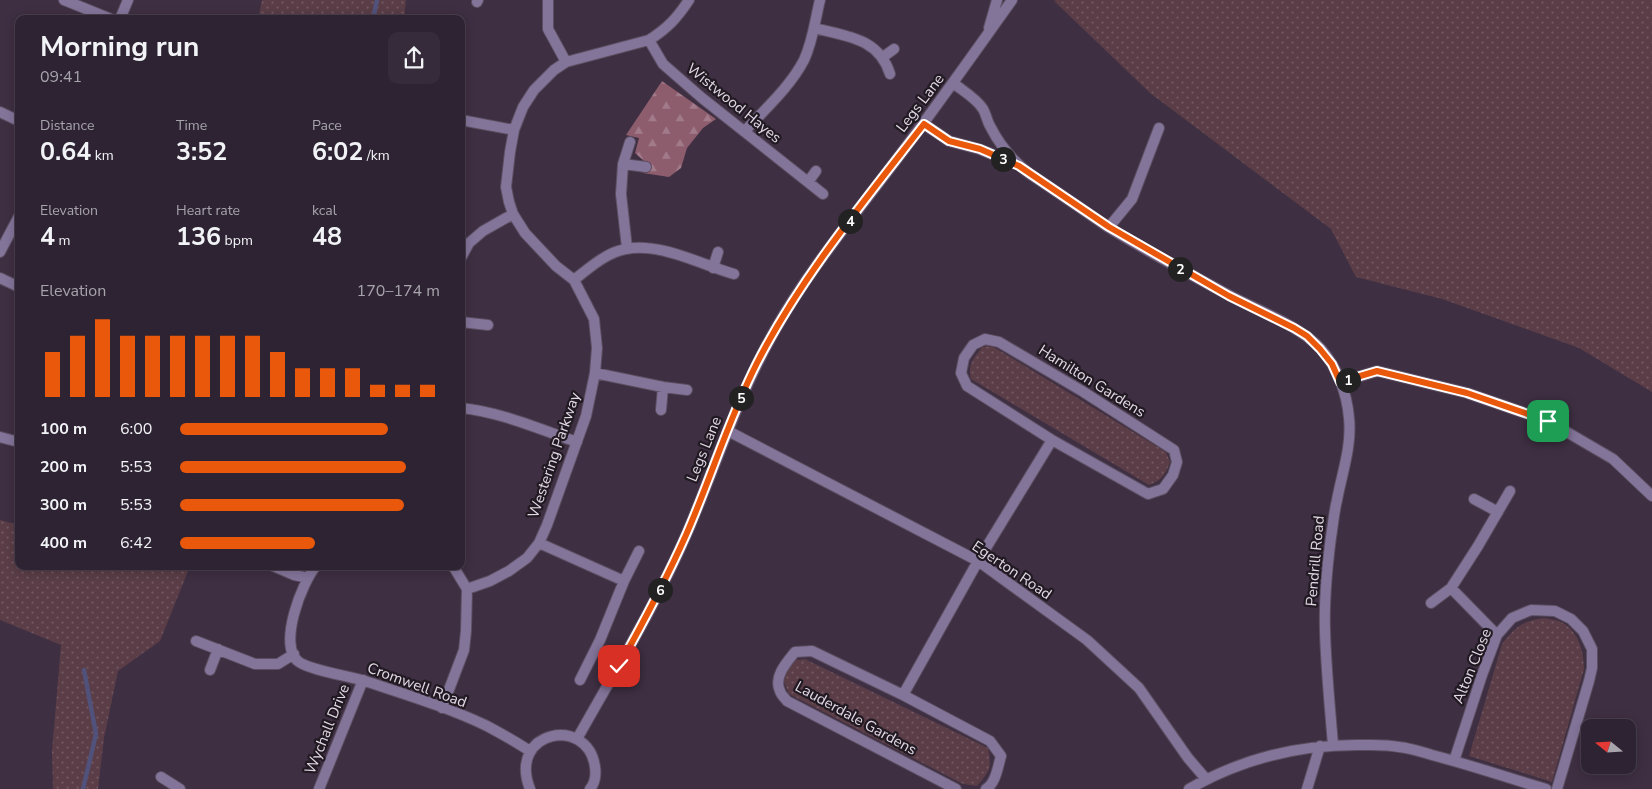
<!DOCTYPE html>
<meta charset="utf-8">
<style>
:root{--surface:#2e2332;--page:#362b3a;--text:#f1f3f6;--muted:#a7a4ac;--line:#49404d;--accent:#ea580c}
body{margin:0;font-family:"Nunito Sans",sans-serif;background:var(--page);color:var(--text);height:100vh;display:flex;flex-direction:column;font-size:19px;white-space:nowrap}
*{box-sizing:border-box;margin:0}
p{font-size:16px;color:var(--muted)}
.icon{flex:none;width:28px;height:28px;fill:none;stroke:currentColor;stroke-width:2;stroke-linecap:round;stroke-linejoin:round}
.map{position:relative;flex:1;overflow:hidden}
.panel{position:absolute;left:15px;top:15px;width:450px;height:555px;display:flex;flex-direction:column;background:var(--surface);border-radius:10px;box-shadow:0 2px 12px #0003,0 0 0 1px var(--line)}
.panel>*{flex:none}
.needle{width:32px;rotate:288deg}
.controls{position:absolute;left:1581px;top:719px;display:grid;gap:10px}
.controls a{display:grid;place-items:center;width:55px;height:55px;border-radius:10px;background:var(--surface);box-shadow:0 2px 12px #0003,0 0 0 1px var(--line);font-size:25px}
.pin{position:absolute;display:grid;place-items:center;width:42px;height:42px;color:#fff;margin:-21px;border-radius:10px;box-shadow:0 2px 8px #0006}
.km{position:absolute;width:25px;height:25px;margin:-12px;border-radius:50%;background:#222;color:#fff;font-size:14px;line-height:25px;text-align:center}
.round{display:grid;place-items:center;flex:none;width:52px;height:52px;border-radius:10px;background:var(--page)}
.headline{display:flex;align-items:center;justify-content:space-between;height:85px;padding:0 25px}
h1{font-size:28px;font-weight:700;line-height:38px}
.stats{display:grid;grid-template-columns:repeat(3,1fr);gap:8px;height:85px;padding:5px 25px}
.stats div{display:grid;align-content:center}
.stats b{font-size:25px;font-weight:700}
.stats small{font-size:14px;font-weight:400}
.stats p{font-size:14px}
.chart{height:140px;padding:10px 25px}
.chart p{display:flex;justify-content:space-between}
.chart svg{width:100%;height:90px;margin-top:5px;stroke:var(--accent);stroke-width:6}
ul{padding:0 25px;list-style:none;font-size:16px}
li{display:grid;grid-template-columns:80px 60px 1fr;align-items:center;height:38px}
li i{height:12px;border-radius:6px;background:var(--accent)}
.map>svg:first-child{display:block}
</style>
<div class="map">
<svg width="1652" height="789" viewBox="0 0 1652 789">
<defs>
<pattern id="forest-firs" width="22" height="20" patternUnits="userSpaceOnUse" patternTransform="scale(1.25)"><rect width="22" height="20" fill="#8d5d6e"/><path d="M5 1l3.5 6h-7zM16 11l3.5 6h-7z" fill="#a27b8a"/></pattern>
<pattern id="park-dots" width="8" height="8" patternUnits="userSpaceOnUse" patternTransform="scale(1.25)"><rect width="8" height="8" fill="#5a3d47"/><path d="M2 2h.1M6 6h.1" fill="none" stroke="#725862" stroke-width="1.8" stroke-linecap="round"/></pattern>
</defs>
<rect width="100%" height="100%" fill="#3e2f42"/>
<path fill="url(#forest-firs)" d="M662,81L716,119L703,128L687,148L681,168L669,177L643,173L645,162L635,153L639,138L626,135Z"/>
<path fill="url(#park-dots)" d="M262,0H406L404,19H258Z
M1056,0H1652V392L1579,348L1442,299L1356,277L1331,229L1150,93L1054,1Z
M992,346L1166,452L1170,462C1166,474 1161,481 1149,485L971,379C967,365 974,358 982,347Z
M0,520L19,525V566H190L160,641L118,671L104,738L98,789H53L52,751L61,645L0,620Z
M1544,618C1548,619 1555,620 1559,621C1578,629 1584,651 1584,669L1552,782L1469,756L1502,644C1515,627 1522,621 1544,618Z
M805,659L988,748C992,768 990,771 977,786L963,784L789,694L784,682L787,670L796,660Z"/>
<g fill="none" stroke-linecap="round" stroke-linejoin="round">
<path stroke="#51527b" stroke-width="4.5" d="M373,19L377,0
M83,789L96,734L84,670"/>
<g stroke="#5c4e60" stroke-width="12">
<path id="minor" d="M64,0L111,19
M548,0V29L566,62
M477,2L478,0
M120,19L128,0
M814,28C846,36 879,38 890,74
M989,28L997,0
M649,40L663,64L702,98L823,194
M883,57L894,49
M953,83C963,91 976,98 983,109C986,114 987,121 990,126C999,144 1014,162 1030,174C1056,191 1082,209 1108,227C1145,250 1184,271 1223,292C1253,309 1298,324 1321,349C1337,367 1347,393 1349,418C1352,446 1342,473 1337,500C1334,512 1333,525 1331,537C1327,568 1324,600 1325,631C1326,669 1330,707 1333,745
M0,112L19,121
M461,120L514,130
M924,124L949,141L979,149L1016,164
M745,131C765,109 790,87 804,60C813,41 815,20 820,0
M623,164L646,167
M808,182L816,171
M1109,227L1132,199L1159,128
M627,248L621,194L623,164L630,142
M0,252L19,216
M461,258L469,243L483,231L513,214
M713,268L718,252
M0,278L19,287
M574,280C589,268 607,252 626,249C660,242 702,265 734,274
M461,322L488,325
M985,339L999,342L1082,391L1174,450L1177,462L1173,475L1163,489L1148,494L1052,440L967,386L961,373L964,358L973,345Z
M595,373L663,387L687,390
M1341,382L1377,371L1467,393L1548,421L1613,459L1652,496
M461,408C501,412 539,429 577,442
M661,410L663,387
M728,431L978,561L1087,640L1139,688L1188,758L1206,779
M0,437L15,441
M1474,499L1498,512
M539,543L624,581
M273,566L294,575L308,578
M316,566C302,582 277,646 299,662C310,670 349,676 365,681C404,694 450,708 487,726C502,734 516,742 530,751
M1451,588L1497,635
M467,589L490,581L509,571L527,558L539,543L547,525L586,416L595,373L597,348L594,319L574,280L556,266L525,233L513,214L509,202L506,187L510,152L514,130L523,107L534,90L554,70L566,62L649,40C668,28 677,18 689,0
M1431,603L1451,588L1478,546L1510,491
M196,641L255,664H278L294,654
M210,670L218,649
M580,680L600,640L624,581L639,551
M903,695L978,561L1052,440
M442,708L464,650L466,631L467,589L453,566
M577,739C615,671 656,605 687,533C716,465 738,395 775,330C807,273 850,221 890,168C932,113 972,56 1012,0
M1454,761L1482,675L1497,635L1512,618L1531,610L1555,611L1571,619L1583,631L1592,649V668L1589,681L1557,789
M161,777L180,789
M319,789L363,680
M530,789C507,730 588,715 595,767C596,774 595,783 590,789
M956,789L787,701C785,698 781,695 780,691C773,677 787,662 795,652L812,651L903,695L990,741L1001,756C998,766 996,783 986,789
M1189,789C1241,759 1297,745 1357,745C1371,745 1385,744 1399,747C1410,748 1422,752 1432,755C1471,765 1508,778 1546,789
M1307,789L1320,746"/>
</g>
<use href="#minor" stroke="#83759a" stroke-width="10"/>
</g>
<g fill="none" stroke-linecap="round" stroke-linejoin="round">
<g stroke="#fff" stroke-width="10">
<path id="route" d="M619,666C643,623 666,580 686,535C711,478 729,418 757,363C801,277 865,200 924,124L949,141L980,149L1019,166L1109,227L1229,296L1294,328L1307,336L1320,349L1332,364L1340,382L1377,371L1467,393L1548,421"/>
</g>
<use href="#route" stroke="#ea580c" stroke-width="6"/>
</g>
<g text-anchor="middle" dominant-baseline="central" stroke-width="4.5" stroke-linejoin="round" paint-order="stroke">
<g font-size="15" fill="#e3d9e6" stroke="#211a22">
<text transform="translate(734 103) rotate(39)">Wistwood Hayes</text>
<text transform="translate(920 103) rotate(-53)">Legs Lane</text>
<text transform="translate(1092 381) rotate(32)">Hamilton Gardens</text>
<text transform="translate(704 449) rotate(-68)">Legs Lane</text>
<text transform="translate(554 455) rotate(-71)">Westering Parkway</text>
<text transform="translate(1315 561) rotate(-85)">Pendrill Road</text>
<text transform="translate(1012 570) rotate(34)">Egerton Road</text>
<text transform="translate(1472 666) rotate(-68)">Alton Close</text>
<text transform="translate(417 685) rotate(20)">Cromwell Road</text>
<text transform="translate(856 718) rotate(29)">Lauderdale Gardens</text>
<text transform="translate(327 729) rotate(-68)">Wychall Drive</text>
</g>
</g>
</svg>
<div class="controls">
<a><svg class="needle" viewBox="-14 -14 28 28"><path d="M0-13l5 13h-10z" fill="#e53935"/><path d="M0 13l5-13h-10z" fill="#a7a4ac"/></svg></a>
</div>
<div class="pin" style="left:1548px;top:421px;background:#1e9e55"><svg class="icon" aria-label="arrive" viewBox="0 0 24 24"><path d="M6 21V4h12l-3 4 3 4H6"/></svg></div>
<div class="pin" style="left:619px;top:666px;background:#d93025"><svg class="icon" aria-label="check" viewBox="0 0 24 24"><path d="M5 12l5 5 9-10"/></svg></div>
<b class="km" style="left:1348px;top:380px">1</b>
<b class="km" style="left:1180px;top:269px">2</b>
<b class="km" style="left:1003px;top:159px">3</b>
<b class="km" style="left:850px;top:221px">4</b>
<b class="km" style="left:741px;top:398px">5</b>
<b class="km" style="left:660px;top:590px">6</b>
<section class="panel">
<div class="headline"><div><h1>Morning run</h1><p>09:41</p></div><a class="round"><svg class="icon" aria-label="share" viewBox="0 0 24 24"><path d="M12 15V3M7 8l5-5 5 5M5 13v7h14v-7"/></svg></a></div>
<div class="stats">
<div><p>Distance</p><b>0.64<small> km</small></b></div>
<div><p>Time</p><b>3:52</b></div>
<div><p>Pace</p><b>6:02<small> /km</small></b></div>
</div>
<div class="stats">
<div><p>Elevation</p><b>4<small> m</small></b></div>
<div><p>Heart rate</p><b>136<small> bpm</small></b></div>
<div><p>kcal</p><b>48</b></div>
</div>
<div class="chart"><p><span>Elevation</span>170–174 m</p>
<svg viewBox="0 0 160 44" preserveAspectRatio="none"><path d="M5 44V22M15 44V14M25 44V6M35 44V14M45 44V14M55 44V14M65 44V14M75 44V14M85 44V14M95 44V22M105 44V30M115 44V30M125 44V30M135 44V38M145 44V38M155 44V38"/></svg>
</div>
<ul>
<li><b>100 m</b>6:00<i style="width:80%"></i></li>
<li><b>200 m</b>5:53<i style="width:87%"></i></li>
<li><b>300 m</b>5:53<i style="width:86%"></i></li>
<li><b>400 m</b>6:42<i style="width:52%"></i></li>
</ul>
</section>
</div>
